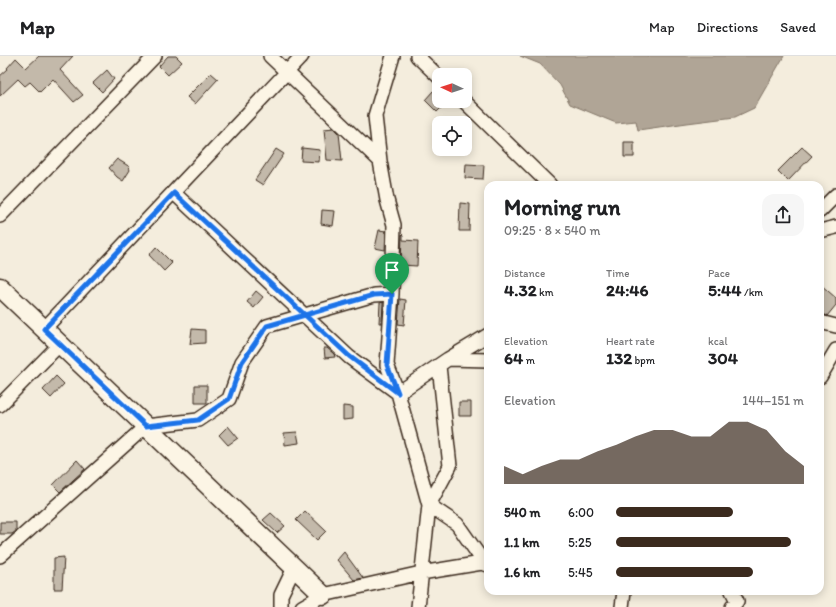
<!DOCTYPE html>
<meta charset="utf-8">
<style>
:root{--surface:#fff;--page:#f6f6f6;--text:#202124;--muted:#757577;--line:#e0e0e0;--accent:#3b2a1e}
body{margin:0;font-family:Itim,sans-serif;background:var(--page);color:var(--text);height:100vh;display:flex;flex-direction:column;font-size:15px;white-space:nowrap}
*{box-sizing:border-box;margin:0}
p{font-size:13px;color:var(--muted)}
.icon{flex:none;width:22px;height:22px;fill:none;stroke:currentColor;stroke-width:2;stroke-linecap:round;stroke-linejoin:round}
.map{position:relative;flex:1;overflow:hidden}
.panel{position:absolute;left:484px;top:125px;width:340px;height:414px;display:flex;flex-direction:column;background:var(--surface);border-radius:12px;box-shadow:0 2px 10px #0003}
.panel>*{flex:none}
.needle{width:26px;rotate:273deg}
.buttons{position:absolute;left:432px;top:12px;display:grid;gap:8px}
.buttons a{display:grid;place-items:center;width:40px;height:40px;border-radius:8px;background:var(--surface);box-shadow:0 2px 10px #0003;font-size:20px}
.pin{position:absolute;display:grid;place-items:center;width:34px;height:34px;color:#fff;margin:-41px -17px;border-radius:50% 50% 50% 0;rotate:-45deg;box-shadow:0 0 4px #0007}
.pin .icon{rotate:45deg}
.round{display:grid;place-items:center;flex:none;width:42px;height:42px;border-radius:12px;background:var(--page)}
.overview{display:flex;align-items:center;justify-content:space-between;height:68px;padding:0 20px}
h1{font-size:22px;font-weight:800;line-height:30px}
.stats{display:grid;grid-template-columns:repeat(3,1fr);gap:6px;height:68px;padding:4px 20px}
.stats div{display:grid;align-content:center}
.stats b{font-size:17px;font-weight:800}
.stats small{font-size:11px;font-weight:400}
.stats p{font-size:11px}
.chart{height:112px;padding:8px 20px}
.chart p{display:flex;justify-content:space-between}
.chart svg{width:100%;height:72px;margin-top:4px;fill:var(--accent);opacity:.7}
ul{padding:0 20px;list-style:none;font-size:13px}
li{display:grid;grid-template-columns:64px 48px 1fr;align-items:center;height:30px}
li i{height:10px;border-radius:5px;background:var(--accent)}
header{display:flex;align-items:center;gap:24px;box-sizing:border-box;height:56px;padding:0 20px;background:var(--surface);border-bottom:1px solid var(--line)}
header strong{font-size:19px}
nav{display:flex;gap:22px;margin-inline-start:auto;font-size:14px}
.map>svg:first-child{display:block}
</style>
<header>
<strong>Map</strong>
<nav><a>Map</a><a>Directions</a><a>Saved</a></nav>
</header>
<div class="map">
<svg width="836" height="551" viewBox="0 0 836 551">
<rect width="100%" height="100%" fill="#f4eddd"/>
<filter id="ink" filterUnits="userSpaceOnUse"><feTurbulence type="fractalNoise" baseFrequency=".025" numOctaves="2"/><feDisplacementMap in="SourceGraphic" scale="8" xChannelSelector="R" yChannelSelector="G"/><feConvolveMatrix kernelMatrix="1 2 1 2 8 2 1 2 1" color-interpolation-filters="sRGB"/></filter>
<g filter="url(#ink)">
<path fill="#b0a596" stroke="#817466" d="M520,0H784L754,52L735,61L687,67L638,74L636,65L616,67L570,48L560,29L540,8Z"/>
<path fill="#c3b9aa" stroke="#3b2a1e" d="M39,0H73L60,14L83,39L74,46L53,23L40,36L30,26L25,30L18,23L0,40V20L8,13L7,12L16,2L26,12Z
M168,0H176L182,6L168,19L159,10Z
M107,14L114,23L102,36L93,27Z
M211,17L218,23L195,48L187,41Z
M433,35L439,40V45H444L446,47L437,56L425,44Z
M334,72L339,77L342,105L327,104L324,73Z
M624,86H634V101H624Z
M802,91L812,100L788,125L778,115Z
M302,92L320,94L319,106L301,105Z
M276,93L284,98L263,129L255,124Z
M117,103L130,111L129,112L130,114L123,125L117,121L109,112Z
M466,108L484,109L483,123L465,122Z
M460,147L470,148L469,175H459Z
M322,154L335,155L333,170L321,168Z
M379,174L386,175L385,194L375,192Z
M402,178L403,179V184L418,185L417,210L401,209Z
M156,191L172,207L164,215L149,199Z
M820,228L836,242V249L827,260L823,258L820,256Z
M256,235L263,241L254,252L247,246Z
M400,243L406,244L404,269L398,268Z
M383,246L382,267H379L380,247Z
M192,273L205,274V287L190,288Z
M324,292H327L334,298L335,301L325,302Z
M56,320L64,328L51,342L43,334Z
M195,329H207V347H195Z
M459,346H471V360H459Z
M343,350L353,351V363L343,364Z
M228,370L238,382L228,389L219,379Z
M297,376L299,387L285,389L284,377Z
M77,404L85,413L60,436L53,429Z
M305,455L326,475L317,484L296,464Z
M271,457L285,470L277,477L263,464Z
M0,466H16V475L12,478H0Z
M344,496L363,522L354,524L337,504Z
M64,501L62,533H54V502Z"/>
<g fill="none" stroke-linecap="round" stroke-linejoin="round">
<g stroke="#3b2a1e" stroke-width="16">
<path id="street" d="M270,0L380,105
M393,0L375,60L380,105L387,144L394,169L392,238L387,309L398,337L448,303L488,279
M417,0L439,21
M464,45L550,129
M174,137L349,301L398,337L429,449L418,551
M820,155L836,139
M0,160L155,0
M820,175L836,171
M820,266L836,270
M44,273L302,0
M448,303L488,304
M439,310L450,410L429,449L457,468L485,508L488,509
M820,321L836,294
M0,349L60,288
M0,500L146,370L198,364L229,343L242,306L267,270L374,239L392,238
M281,551V539L294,512
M302,551L323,539L421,517L488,506
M622,551L624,535
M732,551L737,545L732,535"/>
</g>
<g stroke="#3b2a1e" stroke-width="21">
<path id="secondary" d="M0,231L323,539"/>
</g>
<use href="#street" stroke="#fcf5e5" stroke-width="13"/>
<use href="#secondary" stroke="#fcf5e5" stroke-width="18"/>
</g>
</g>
<g fill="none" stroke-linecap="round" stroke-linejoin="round" filter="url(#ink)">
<g stroke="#fff" stroke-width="8">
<path id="route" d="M392,238L374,239L267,270L242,306L229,343L198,364L146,370L44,273L174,137L349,300L398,337L387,309L392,238"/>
</g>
<use href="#route" stroke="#1a73e8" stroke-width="5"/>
</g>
</svg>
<div class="buttons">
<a><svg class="needle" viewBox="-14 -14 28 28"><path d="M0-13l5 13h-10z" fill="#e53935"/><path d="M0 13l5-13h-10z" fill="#757577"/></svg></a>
<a><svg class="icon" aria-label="locate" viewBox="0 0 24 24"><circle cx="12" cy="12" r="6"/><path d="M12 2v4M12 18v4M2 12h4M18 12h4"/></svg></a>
</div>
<div class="pin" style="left:392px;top:238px;background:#1e9e55"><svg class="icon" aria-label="arrive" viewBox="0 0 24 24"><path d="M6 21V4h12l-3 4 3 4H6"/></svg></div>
<section class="panel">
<div class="overview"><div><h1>Morning run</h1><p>09:25 · 8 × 540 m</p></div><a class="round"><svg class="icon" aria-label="share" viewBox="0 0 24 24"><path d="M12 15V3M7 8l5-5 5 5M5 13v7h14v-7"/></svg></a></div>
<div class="stats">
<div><p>Distance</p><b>4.32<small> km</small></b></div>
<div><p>Time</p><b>24:46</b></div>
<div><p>Pace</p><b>5:44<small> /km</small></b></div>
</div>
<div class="stats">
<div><p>Elevation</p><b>64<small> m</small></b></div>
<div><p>Heart rate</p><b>132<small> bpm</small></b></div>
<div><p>kcal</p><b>304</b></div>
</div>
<div class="chart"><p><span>Elevation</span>144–151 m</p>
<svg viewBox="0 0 160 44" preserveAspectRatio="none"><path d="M0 44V33L10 38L20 33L30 29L40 29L50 24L60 20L70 15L80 11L90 11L100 15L110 15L120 6L130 6L140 11L150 24L160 33V44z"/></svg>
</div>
<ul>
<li><b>540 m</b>6:00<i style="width:62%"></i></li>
<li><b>1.1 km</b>5:25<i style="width:93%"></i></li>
<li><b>1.6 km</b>5:45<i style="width:73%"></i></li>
</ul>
</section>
</div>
